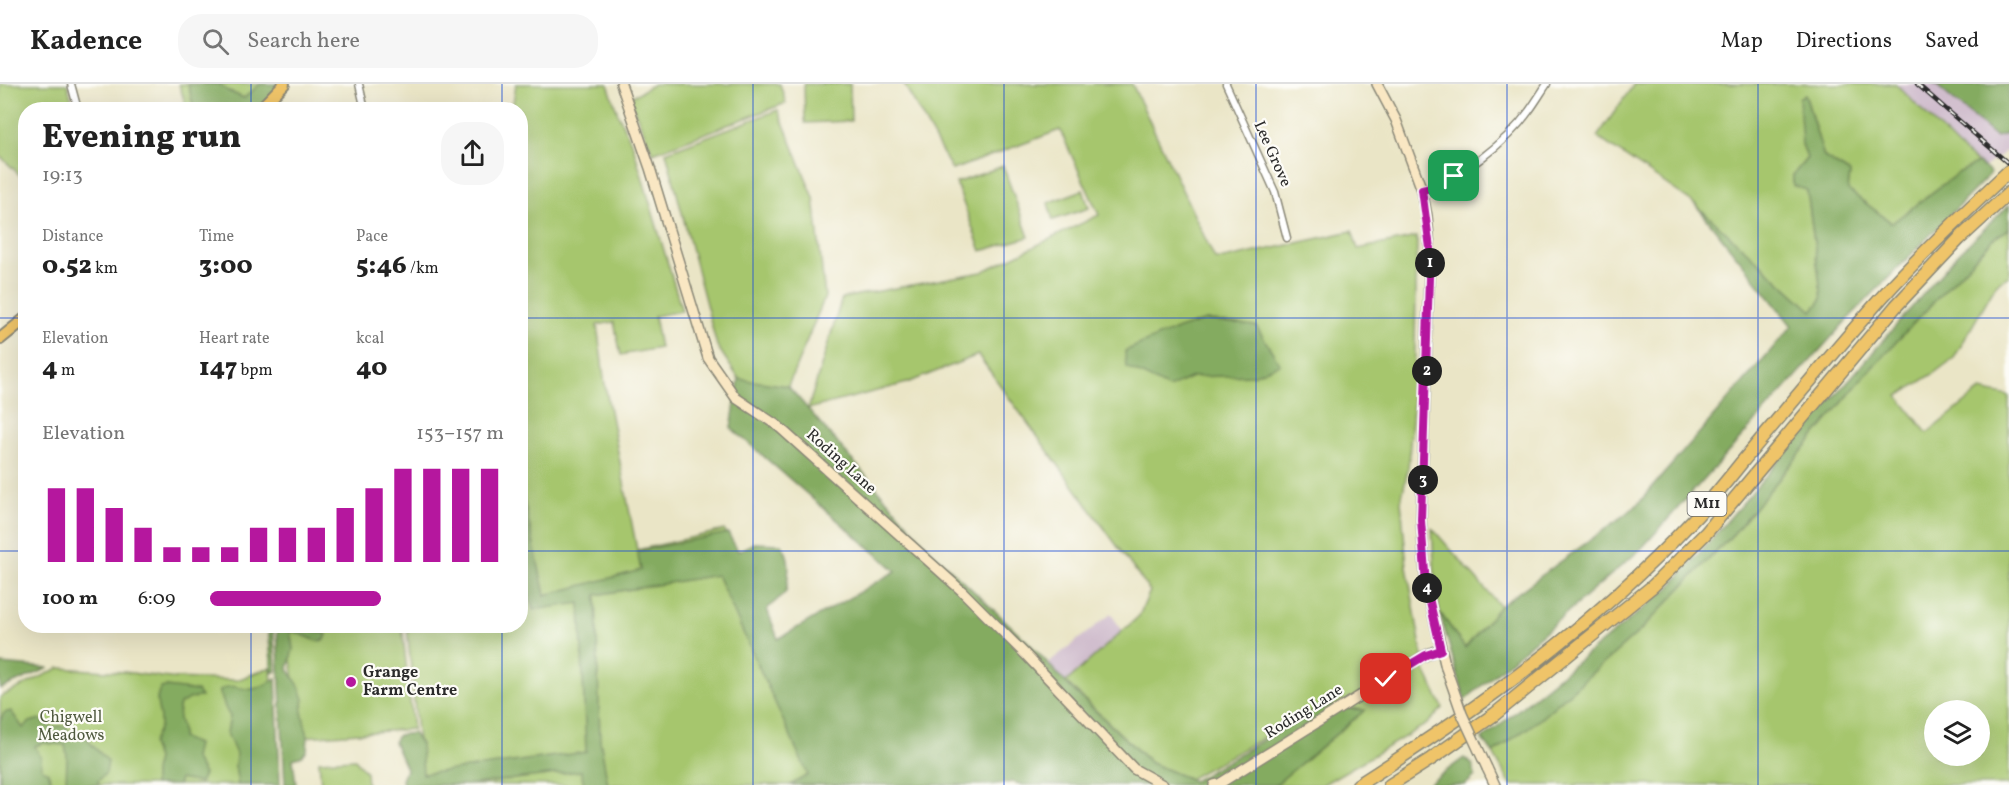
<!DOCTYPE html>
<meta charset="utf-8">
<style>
:root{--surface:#fff;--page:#f6f6f6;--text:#222;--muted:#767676;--line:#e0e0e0;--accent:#b5179e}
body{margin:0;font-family:Vollkorn,serif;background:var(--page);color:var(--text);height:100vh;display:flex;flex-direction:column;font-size:22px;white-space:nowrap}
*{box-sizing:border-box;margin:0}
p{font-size:20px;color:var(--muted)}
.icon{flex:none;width:33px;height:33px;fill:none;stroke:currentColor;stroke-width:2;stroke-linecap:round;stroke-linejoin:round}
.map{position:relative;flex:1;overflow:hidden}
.panel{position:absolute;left:18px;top:18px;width:510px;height:531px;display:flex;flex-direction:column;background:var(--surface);border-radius:24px;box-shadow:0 6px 24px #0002}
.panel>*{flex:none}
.tools{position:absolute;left:1924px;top:616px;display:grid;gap:12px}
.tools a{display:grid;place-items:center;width:66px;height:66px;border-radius:50%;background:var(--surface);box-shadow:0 6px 24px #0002;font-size:30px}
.pin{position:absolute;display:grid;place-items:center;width:51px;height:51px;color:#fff;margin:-26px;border-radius:12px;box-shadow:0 3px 9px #0006}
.km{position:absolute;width:30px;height:30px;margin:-15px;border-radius:50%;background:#222;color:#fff;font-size:16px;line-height:30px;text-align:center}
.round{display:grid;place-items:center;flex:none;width:63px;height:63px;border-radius:24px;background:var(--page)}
.summary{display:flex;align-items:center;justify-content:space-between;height:102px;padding:0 24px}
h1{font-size:33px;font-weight:800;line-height:45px}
.metrics{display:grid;grid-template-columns:repeat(3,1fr);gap:9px;height:102px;padding:6px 24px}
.metrics div{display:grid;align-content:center}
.metrics b{font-size:26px;font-weight:800}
.metrics small{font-size:16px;font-weight:400}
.metrics p{font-size:16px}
.chart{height:168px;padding:12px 24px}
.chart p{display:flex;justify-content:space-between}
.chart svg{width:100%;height:108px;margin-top:6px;stroke:var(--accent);stroke-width:6}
ul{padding:0 24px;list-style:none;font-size:20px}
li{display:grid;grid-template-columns:96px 72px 1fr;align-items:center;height:45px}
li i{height:15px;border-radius:8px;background:var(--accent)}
header{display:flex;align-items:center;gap:36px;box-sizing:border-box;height:84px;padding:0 30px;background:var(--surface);border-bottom:2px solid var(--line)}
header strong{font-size:28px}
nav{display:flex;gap:33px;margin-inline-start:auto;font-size:21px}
.search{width:420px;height:54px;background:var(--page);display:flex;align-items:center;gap:15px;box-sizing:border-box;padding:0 21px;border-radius:24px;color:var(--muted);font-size:22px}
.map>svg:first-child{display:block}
</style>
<header>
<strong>Kadence</strong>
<div class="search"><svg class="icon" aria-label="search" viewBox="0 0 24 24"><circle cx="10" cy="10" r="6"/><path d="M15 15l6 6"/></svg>Search here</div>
<nav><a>Map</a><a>Directions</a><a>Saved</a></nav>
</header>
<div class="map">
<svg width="2009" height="701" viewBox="0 0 2009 701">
<rect width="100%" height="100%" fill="#fdfcf7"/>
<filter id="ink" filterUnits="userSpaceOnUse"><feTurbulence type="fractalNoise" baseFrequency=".0167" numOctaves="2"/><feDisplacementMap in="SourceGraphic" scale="12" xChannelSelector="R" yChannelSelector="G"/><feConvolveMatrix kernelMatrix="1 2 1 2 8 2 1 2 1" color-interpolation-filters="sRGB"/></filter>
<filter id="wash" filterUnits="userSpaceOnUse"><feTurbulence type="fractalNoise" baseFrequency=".008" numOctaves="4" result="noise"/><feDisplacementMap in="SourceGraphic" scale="24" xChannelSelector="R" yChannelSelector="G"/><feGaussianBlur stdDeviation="1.35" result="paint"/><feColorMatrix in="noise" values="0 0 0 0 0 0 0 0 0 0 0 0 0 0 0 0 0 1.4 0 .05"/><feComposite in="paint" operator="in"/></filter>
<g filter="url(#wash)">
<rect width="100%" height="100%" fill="#eae5c6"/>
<path fill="#d0bdcd" d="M1896,0H1970L2009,25V65L1984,83L1957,62Z
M1111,530L1127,553L1066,598L1048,579Z"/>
<path fill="#a6c66d" stroke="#68784c" stroke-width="1.5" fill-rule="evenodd" d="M0,0H67L68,2L74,25L26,26L25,96L0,72Z
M179,0H285L260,26L187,25Z
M516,0H608L618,30L633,62L682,227L654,232L660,264L621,271L614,238L597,241L605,301L637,466L724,446L738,468L813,693L796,701H422L407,542H520V26L512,25Z
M654,0H780L786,19L653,69L629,14Z
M804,0H850L851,37L805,39Z
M904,0H1132L1215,175H1224L1352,147L1358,165L1417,153L1414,310L1408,385L1401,417L1407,483L1425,587L1443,624L1427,640L1322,701H1275L1365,626L1324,620L1189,695L1151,679L1066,598L1139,532L1150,507L978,271L907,299L808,325L842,214L982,188L1099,131L1060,46L952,86Z
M1634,0H1896L1957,62L1978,79L1952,94L1892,139L1848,106L1850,89L1824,73L1805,10L1802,60L1807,74L1793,91V101L1807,106L1822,215L1812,227L1691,117L1597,53Z
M778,26L814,114L825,213L788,302L741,298L717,262L666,68Z
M1003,82L1029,153L981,167L956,99Z
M1083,106L1089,124L1053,136L1048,119Z
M2009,144V192L1997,199L1954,274L1933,290L1898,312L1927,349L1981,306L2009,312V701H1511L1493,669L1540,635L1642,545L1734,449L1866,290L1991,157ZM1935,627H1980V672H1935Z
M1432,444L1500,522L1465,565L1439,527L1435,496Z
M285,542H402L413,645L304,653Z
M271,583L278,701H0V613L59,584L124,588L170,594L237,596Z
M355,675L366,688L367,701H321L319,677Z"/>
<path fill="#84ab60" stroke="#586b46" stroke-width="1.5" d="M188,0H219L228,7L244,14L260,0H284L259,26L194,25Z
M1935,0H2009V49L1996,53Z
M1805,10L1824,73L1850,89L1848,106L1892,139L1958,89L1978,79L1991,89L1847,236L1641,465L1465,616L1439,527L1465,564L1500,522L1635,423L1792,242L1695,120L1812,227L1822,215L1807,106L1793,102V91L1807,74L1802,60L1799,14Z
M2009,121V144L1991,157L1866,290L1734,449L1642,545L1540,635L1493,669L1482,655L1670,503L1957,171Z
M1206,236L1256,242L1280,280L1253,291L1192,293L1169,304L1126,283L1125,267L1161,251Z
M739,295L788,302L933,469L1028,558L1071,604L1151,679L1194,697L1321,622L1365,626L1275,701H1023L1013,698L988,701H790L808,691L717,491L596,511L600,656L608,701H584L581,687L467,701H403L402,696L406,685L394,658L398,651L413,649L421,660L423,690L586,668L580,519L533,526L521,478V403L545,511L641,486L637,467L728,449L738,467L754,459L781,460C793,475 788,491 786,508L767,525L778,555L896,487L731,344Z
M268,542H273L276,587L272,589Z
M277,542H305L307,544L327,550L325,556L317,557L290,546L293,565L288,585L299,602L304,615L302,628L308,653L307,666L302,672L293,675L296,701H285Z
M0,580L49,584L0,605Z
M276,594L280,701H238L235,682L236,670L227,649L230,632C224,625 223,615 219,607C234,597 241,607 253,605C261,604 269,598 276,594Z
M166,603L197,607L201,613L191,614L180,620C175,637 184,639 182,654L197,660L194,674L204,690L200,699L180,695L178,701H154V687L157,675L152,660C154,654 158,648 160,642C162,628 152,618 161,604Z
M11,627L23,644L30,638L40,635L50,643L60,642L67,643L71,652L78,653L85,650L91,660L108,677L106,689L98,697L99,701H66L67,673L65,661L43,659L35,662L41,674L42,685L48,688L53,701H0V637L4,629Z
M1464,674L1473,681L1475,692L1465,701H1427Z"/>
</g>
<g filter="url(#ink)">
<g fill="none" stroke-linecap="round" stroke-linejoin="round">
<g stroke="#8a8878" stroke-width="9">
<path id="street" d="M71,0L78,26
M359,0L365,26
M1226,0L1275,108L1287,154
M1422,106C1458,97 1508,57 1529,27C1535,19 1541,9 1547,0"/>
</g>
<g stroke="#8a8878" stroke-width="12">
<path id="secondary" d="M621,0L650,84L708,274L736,314L778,342L962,507L1025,570L1134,685L1163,701
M1377,0L1396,36L1422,106L1427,132L1430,164L1421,436L1426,501L1446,584
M1487,684L1495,701
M1214,701L1219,700L1422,573L1435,567L1441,566"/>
</g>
<g stroke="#8a8878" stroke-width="14">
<path id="primary" d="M259,26L284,0
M0,255L26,234"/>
</g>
<g stroke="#8a8878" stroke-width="15">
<path id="highway" d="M1358,701C1478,625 1595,541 1692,437C1710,418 1726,398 1742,378C1789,322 1835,266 1883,212C1923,168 1966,127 2009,87
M1390,701L1431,675L1495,630L1653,502L1706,449L1896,222L1959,155L2009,109"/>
</g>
<use href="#street" stroke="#fff" stroke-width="6"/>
<use href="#secondary" stroke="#f9e7c3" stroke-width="9"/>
<use href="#primary" stroke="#efc469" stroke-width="10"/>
<use href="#highway" stroke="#efc469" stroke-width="12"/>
<g stroke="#2b2b2b" stroke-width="4.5">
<path id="rail" d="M1917,0L2009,80"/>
</g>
<use href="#rail" stroke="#fdfcf7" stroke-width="2" stroke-dasharray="7" stroke-linecap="butt"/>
<g stroke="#8a8878" stroke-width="12" stroke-linecap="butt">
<path id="secondary-bridge" d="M1446,584L1462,630L1487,684"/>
</g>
<use href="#secondary-bridge" stroke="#f9e7c3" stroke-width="9"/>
</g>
</g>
<g fill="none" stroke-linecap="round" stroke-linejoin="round" filter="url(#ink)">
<g stroke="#fff" stroke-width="12">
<path id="route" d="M1386,595L1426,571L1441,566L1426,501L1421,436L1430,164L1422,106L1435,103L1454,92"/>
</g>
<use href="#route" stroke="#b5179e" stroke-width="8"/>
</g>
<path fill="none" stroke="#1d4ed8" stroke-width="1.5" stroke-opacity="0.55" d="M251,0V26M502,0V26M753,0V701M1004,0V701M1256,0V701M1507,0V701M1758,0V701M0,234H26M520,234H2009M0,467H26M520,467H2009M251,542V701M502,542V701"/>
<circle fill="#b5179e" stroke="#fdfcf7" stroke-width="2" cx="351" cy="598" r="6"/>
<g text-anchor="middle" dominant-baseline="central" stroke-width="4.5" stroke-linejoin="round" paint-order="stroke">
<rect fill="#fdfcf7" stroke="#6a6a68" stroke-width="1.5" x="1687.5" y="408" width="39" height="24" rx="4.5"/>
<g font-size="15" font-weight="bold" fill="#2b2b2b">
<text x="1707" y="420">M11</text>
</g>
<g font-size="16" fill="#2b2b2b" stroke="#fdfcf7">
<text transform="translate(1272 70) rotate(66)">Lee Grove</text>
<text transform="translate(841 378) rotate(42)">Roding Lane</text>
<text transform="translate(1304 628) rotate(-32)">Roding Lane</text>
</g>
<g font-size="16" font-weight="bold" fill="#2b2b2b" stroke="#fdfcf7" text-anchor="start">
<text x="363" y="589">Grange<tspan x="363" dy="18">Farm Centre</tspan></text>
</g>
<g font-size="16" fill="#505a3f" stroke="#fdfcf7">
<text x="71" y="634">Chigwell<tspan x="71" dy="18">Meadows</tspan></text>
</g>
</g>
</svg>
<div class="tools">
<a><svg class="icon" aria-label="layers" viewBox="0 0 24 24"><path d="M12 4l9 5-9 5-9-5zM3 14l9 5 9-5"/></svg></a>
</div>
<div class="pin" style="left:1454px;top:92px;background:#1e9e55"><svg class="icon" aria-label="arrive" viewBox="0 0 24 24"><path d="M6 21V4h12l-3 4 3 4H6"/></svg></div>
<div class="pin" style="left:1386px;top:595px;background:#d93025"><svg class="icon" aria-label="check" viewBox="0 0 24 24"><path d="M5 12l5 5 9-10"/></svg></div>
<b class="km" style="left:1430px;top:179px">1</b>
<b class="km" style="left:1427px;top:287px">2</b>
<b class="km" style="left:1423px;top:396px">3</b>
<b class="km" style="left:1427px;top:504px">4</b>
<section class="panel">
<div class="summary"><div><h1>Evening run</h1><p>19:13</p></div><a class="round"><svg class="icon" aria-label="share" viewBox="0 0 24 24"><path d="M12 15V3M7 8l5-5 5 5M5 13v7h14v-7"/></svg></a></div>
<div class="metrics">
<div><p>Distance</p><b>0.52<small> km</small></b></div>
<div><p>Time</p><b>3:00</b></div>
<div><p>Pace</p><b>5:46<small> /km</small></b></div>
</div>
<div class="metrics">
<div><p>Elevation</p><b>4<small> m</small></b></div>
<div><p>Heart rate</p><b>147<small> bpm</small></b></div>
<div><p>kcal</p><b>40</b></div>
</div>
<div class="chart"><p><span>Elevation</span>153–157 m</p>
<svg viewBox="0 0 160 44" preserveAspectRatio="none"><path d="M5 44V14M15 44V14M25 44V22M35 44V30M45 44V38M55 44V38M65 44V38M75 44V30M85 44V30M95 44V30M105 44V22M115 44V14M125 44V6M135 44V6M145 44V6M155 44V6"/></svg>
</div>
<ul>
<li><b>100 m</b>6:09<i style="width:58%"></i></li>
</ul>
</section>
</div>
